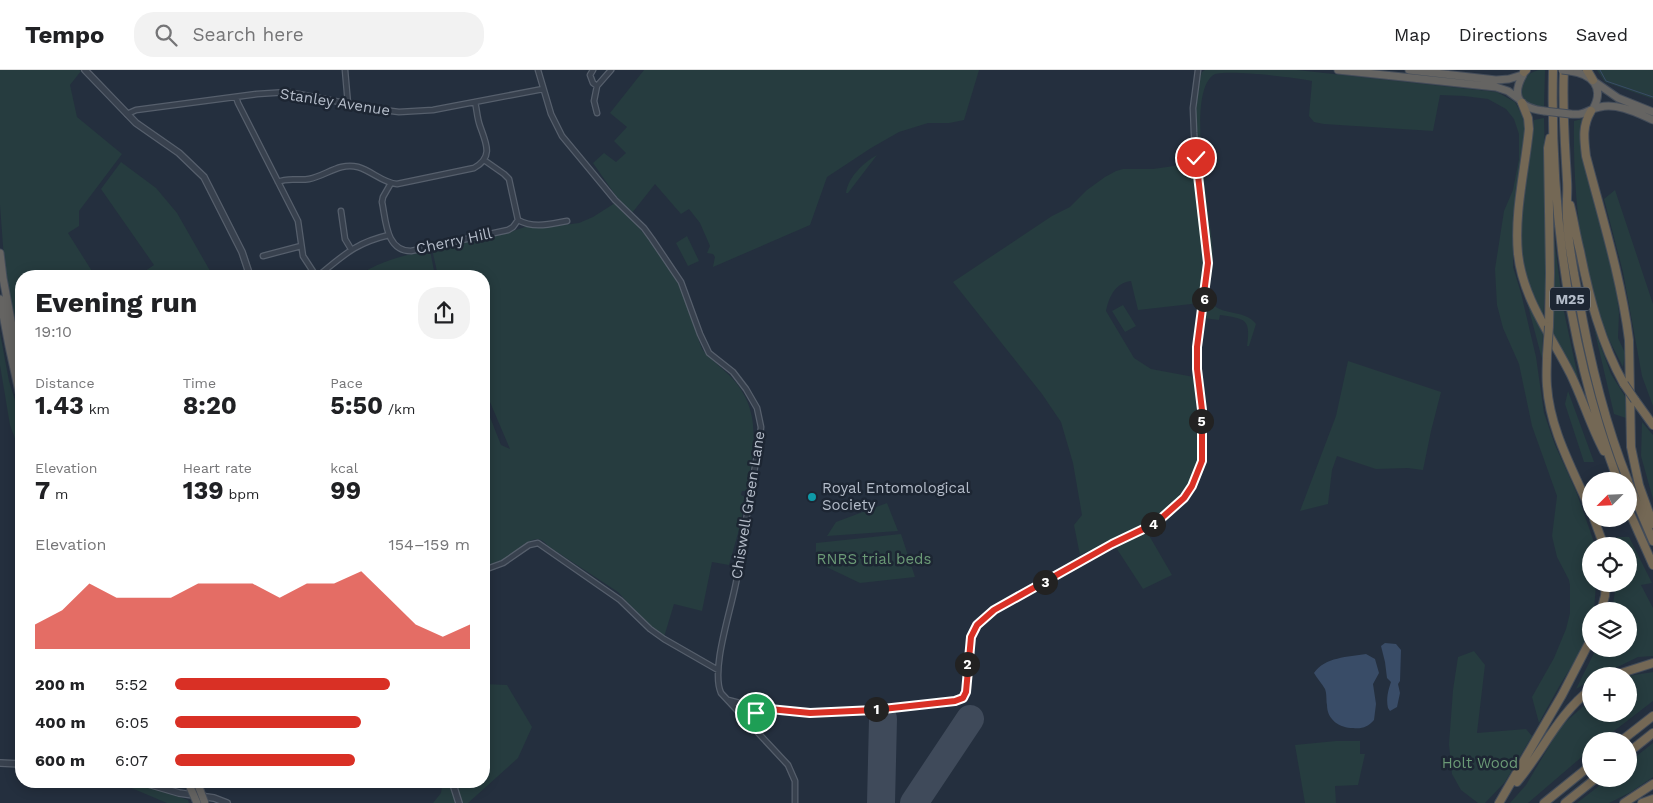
<!DOCTYPE html>
<meta charset="utf-8">
<style>
:root{--surface:#fff;--page:#f2f2f2;--text:#202124;--muted:#757577;--line:#e0e0e0;--accent:#d93025}
body{margin:0;font-family:"Work Sans",sans-serif;background:var(--page);color:var(--text);height:100vh;display:flex;flex-direction:column;font-size:19px;white-space:nowrap}
*{box-sizing:border-box;margin:0}
p{font-size:16px;color:var(--muted)}
.icon{flex:none;width:28px;height:28px;fill:none;stroke:currentColor;stroke-width:2;stroke-linecap:round;stroke-linejoin:round}
.map{position:relative;flex:1;overflow:hidden}
.drawer{position:absolute;left:15px;top:200px;width:475px;height:518px;display:flex;flex-direction:column;background:var(--surface);border-radius:20px;box-shadow:0 2px 12px #0003}
.drawer>*{flex:none}
.needle{width:32px;rotate:246deg}
.buttons{position:absolute;left:1582px;top:402px;display:grid;gap:10px}
.buttons a{display:grid;place-items:center;width:55px;height:55px;border-radius:50%;background:var(--surface);box-shadow:0 2px 12px #0003;font-size:25px}
.pin{position:absolute;display:grid;place-items:center;width:42px;height:42px;color:#fff;margin:-21px;border:2px solid #fff;border-radius:50%;box-shadow:0 1px 5px #0007}
.km{position:absolute;width:25px;height:25px;margin:-12px;border-radius:50%;background:#222;color:#fff;font-size:14px;line-height:25px;text-align:center}
.round{display:grid;place-items:center;flex:none;width:52px;height:52px;border-radius:20px;background:var(--page)}
.summary{display:flex;align-items:center;justify-content:space-between;height:85px;padding:0 20px}
h1{font-size:28px;font-weight:700;line-height:38px}
.metrics{display:grid;grid-template-columns:repeat(3,1fr);gap:8px;height:85px;padding:5px 20px}
.metrics div{display:grid;align-content:center}
.metrics b{font-size:25px;font-weight:700}
.metrics small{font-size:14px;font-weight:400}
.metrics p{font-size:14px}
.chart{height:140px;padding:10px 20px}
.chart p{display:flex;justify-content:space-between}
.chart svg{width:100%;height:90px;margin-top:5px;fill:var(--accent);opacity:.7}
ul{padding:0 20px;list-style:none;font-size:16px}
li{display:grid;grid-template-columns:80px 60px 1fr;align-items:center;height:38px}
li i{height:12px;border-radius:6px;background:var(--accent)}
header{display:flex;align-items:center;gap:30px;box-sizing:border-box;height:70px;padding:0 25px;background:var(--surface);border-bottom:1px solid var(--line)}
header strong{font-size:24px}
nav{display:flex;gap:28px;margin-inline-start:auto;font-size:18px}
.search{width:350px;height:45px;background:var(--page);display:flex;align-items:center;gap:12px;box-sizing:border-box;padding:0 18px;border-radius:20px;color:var(--muted);font-size:19px}
.map>svg:first-child{display:block}
</style>
<header>
<strong>Tempo</strong>
<div class="search"><svg class="icon" aria-label="search" viewBox="0 0 24 24"><circle cx="10" cy="10" r="6"/><path d="M15 15l6 6"/></svg>Search here</div>
<nav><a>Map</a><a>Directions</a><a>Saved</a></nav>
</header>
<div class="map">
<svg width="1653" height="733" viewBox="0 0 1653 733">
<rect width="100%" height="100%" fill="#242f3e"/>
<path fill="#263c3f" d="M0,0H79L81,1L70,15L77,47L122,84L79,141V156L68,163L95,206H21V281L5,203L0,135Z
M644,0H979L964,50L949,53H928L899,62L871,78L827,107L810,155L713,197L715,187L713,184L707,183L710,176L700,153L689,139L681,144L655,114L632,143L616,126L593,93L604,83L616,92L626,83L614,71L627,57L610,43Z
M1205,0H1297L1497,22L1515,32L1523,47L1525,61L1521,103L1513,155V197L1521,223L1536,287L1544,343L1555,375L1576,421L1594,472V476H1591V514H1596L1594,541H1591C1591,572 1575,590 1560,615C1553,627 1546,640 1539,653L1532,627L1554,588L1566,559L1570,543V515L1569,510L1557,487L1552,466L1557,426L1532,356L1519,294L1503,258L1497,235L1495,199L1504,141L1513,120L1519,89V64L1514,49L1506,39L1488,29L1464,26L1440,25L1433,61L1324,54L1314,52L1309,46L1312,11C1290,7 1234,0 1215,4C1183,21 1213,153 1213,185C1214,197 1207,221 1211,231C1219,247 1244,238 1256,254L1249,276H1247C1251,248 1245,249 1220,245L1219,250L1203,248L1209,187L1197,93L1196,42L1199,11L1202,2Z
M1539,0H1545L1544,37C1515,35 1511,7 1539,0Z
M1597,0H1653V29L1605,12Z
M1544,48L1547,184L1543,252L1525,209L1520,162L1534,50Z
M1582,49L1580,57L1584,92L1616,218L1619,243L1618,268L1625,283L1623,297C1616,282 1607,268 1602,252C1579,189 1573,118 1574,51Z
M877,85L848,123H846C848,107 864,92 877,85Z
M121,92L156,118L177,143L213,206H138L154,195L101,119Z
M1181,95L1193,96L1205,190L1200,233L1138,240L1131,211C1115,213 1109,227 1106,241L1134,288L1151,299L1194,307C1195,320 1195,333 1197,345C1198,355 1200,366 1200,376C1200,441 1129,463 1080,485L1074,455L1082,445L1073,393L1061,352L1042,324L953,212L1052,146L1070,137L1087,120L1105,107L1116,101L1123,99H1153Z
M1615,120L1653,234V336L1642,306L1623,202L1604,129Z
M615,133C639,156 663,183 678,213C688,234 694,257 702,279C711,290 721,297 730,306C764,341 753,379 747,421H742L741,425L745,427L741,453L729,495L712,492L702,541L674,534L664,567L644,550L618,522L548,476C535,458 518,481 506,488C499,493 491,495 484,498V332L501,375L510,379L484,318V206H438L432,179L510,162L525,157H549L579,153L593,147Z
M1553,160L1563,237L1579,312L1553,264L1554,213Z
M687,166L699,191L688,196L676,173Z
M430,180L435,206H358C379,191 405,185 430,180Z
M1527,232L1543,264L1542,289Z
M1123,235L1136,256L1125,262L1112,241Z
M1594,258L1611,304L1628,331L1626,348L1614,344Z
M0,263L9,311L21,350V385L10,355L0,295Z
M1348,291L1441,322L1431,361L1423,400L1408,398L1376,399L1337,386L1332,400L1328,434L1300,441L1336,346Z
M1568,321L1594,392H1584L1565,334Z
M1642,352L1653,365V429L1641,386Z
M887,433L898,461L827,466L836,452Z
M1147,462L1172,505L1143,519L1115,476Z
M901,464L915,507L860,513L816,492V473Z
M1617,467H1629L1652,513L1641,515L1653,538V586L1638,587L1599,606H1591V610L1576,619L1596,579H1629V541H1612L1616,514H1629V476H1618Z
M1474,581L1485,595L1477,663L1526,659L1532,666L1505,712L1485,733H1478L1461,720L1452,704L1449,674L1453,620L1458,587Z
M1653,602V631L1601,671H1591V679L1528,733H1510L1526,715L1561,656L1587,633H1591V644H1629L1628,606Z
M484,614L507,615L532,657L518,688L468,733H433L441,723L443,711H484Z
M1336,671H1360V684H1365L1358,715L1335,716L1336,733H1305L1295,675Z
M1653,673V707L1631,722L1609,733H1577L1608,709H1629V692Z
M115,711H132L188,730L189,733H167Z"/>
<path fill="#394c67" d="M1385,573L1396,574L1401,580L1400,611L1398,614L1400,623L1397,637L1390,641L1388,638C1386,628 1388,621 1391,612L1387,608L1385,592L1381,576Z
M1366,584L1375,589L1379,603L1373,614L1376,634L1374,650C1368,657 1362,659 1353,658C1340,658 1327,650 1327,635C1326,630 1327,624 1325,619C1322,614 1317,608 1314,603C1325,587 1348,587 1366,584Z"/>
<g fill="none" stroke-linecap="round" stroke-linejoin="round">
<path stroke="#394c67" stroke-width="1" d="M1600,0L1606,11L1653,27"/>
<path stroke="#3f4a5a" stroke-width="28" d="M881,733L883,649
M914,733L970,649"/>
<g stroke="#565f6c" stroke-width="7">
<path id="minor" d="M345,0L348,34
M538,0L551,44L562,66L615,130L644,158L652,169L681,212L700,264L709,283L733,302L746,319L757,338L761,357L760,368C752,414 744,461 737,507C733,535 710,598 721,623L788,695L795,711V733
M593,0L590,5L593,13L597,16L611,0
M236,27L238,33L298,151L303,186L316,206
M597,43L594,31L597,16
M127,44L136,40L257,24L288,22L376,39L399,42L433,40L543,19
M484,90L504,104L509,109L518,150
M278,112C288,107 298,111 309,109C326,106 339,92 358,97C372,101 383,113 397,114L474,98C494,87 486,73 480,56C477,48 477,40 475,32
M391,113L383,127L382,132C386,151 386,181 411,181L508,160L513,157L518,150
M341,141L345,169L351,179
M518,150C534,159 550,154 567,151
M263,186L301,176
M318,206C344,185 355,173 389,165
M484,500L503,493L529,475L538,473L620,530L650,559L664,569L718,600
M728,630L759,638L810,643L874,640L955,631L963,628L966,623L971,567L977,555L993,540L1112,474L1156,453L1188,423L1200,398L1202,391V340L1197,299V277L1208,193L1197,104L1194,63L1193,38L1198,0
M757,658L755,647L759,638"/>
</g>
<g stroke="#565f6c" stroke-width="8">
<path id="tertiary" d="M85,0L136,53L179,83L204,107L242,182L250,206
M0,693L21,694
M138,711L179,723L214,728L227,733
M452,711L459,733"/>
</g>
<g stroke="#434c59" stroke-width="9">
<path id="trunk" d="M1338,0L1496,17L1508,21L1519,29
M1409,0L1496,10L1509,9L1522,5
M1570,1C1592,4 1605,17 1593,39
M1523,5C1510,28 1521,38 1544,41
M1595,12L1618,28L1653,42
M1570,44C1587,46 1587,39 1600,37C1618,33 1637,43 1653,50
M0,183L3,208L21,303
M0,229L9,276L21,331
M196,711L200,720"/>
</g>
<g stroke="#434c59" stroke-width="10">
<path id="motorway" d="M1553,0C1550,139 1569,280 1618,411
M1564,0C1562,37 1565,74 1567,110C1568,123 1566,136 1567,148C1568,174 1573,199 1578,224C1589,288 1604,351 1628,411
M1587,0L1593,10
M1524,2L1526,0
M1522,33L1528,48L1529,59C1525,100 1514,143 1518,184C1523,229 1551,265 1571,305C1583,330 1591,357 1604,381
M1591,41C1582,56 1584,69 1586,86C1602,147 1621,208 1629,270L1631,377L1639,415L1653,454
M1570,135C1574,151 1576,166 1580,181C1589,227 1601,273 1624,314
M1549,256L1550,203L1548,78L1550,68
M1547,285C1547,295 1546,305 1547,316C1550,361 1574,401 1591,442
M1635,330L1653,355
M1629,414L1653,471
M1629,441L1653,495
M1594,449L1604,476
M1601,541L1605,526L1606,514
M1612,606L1653,593
M1621,671L1653,646
M1629,682L1653,663
M1517,712C1543,681 1558,644 1591,619
M1499,733L1562,625L1591,569
M1544,733L1591,695
M1565,733L1595,709
M1624,733L1653,714
M1642,733L1653,729"/>
</g>
<use href="#minor" stroke="#38414e" stroke-width="4.5"/>
<use href="#tertiary" stroke="#38414e" stroke-width="5.5"/>
<use href="#trunk" stroke="#656462" stroke-width="7"/>
<use href="#motorway" stroke="#746855" stroke-width="8"/>
<g stroke="#434c59" stroke-width="9" stroke-linecap="butt">
<path id="trunk-bridge" d="M1562,0L1570,1
M1544,41L1570,44
M190,717L197,733
M200,720L205,733"/>
</g>
<g stroke="#434c59" stroke-width="10" stroke-linecap="butt">
<path id="motorway-bridge" d="M1547,285L1549,256
M1624,314L1635,330"/>
</g>
<use href="#trunk-bridge" stroke="#656462" stroke-width="7"/>
<use href="#motorway-bridge" stroke="#746855" stroke-width="8"/>
</g>
<g fill="none" stroke-linecap="round" stroke-linejoin="round">
<g stroke="#fff" stroke-width="10">
<path id="route" d="M756,643L759,638L810,643L874,640L955,631L963,628L966,622L971,567L977,555L994,540L1112,474L1156,453L1184,428L1192,416L1202,391V340L1197,299V277L1208,193L1196,88"/>
</g>
<use href="#route" stroke="#d93025" stroke-width="6"/>
</g>
<circle fill="#0f9aa8" stroke="#1d2633" stroke-width="2" cx="812" cy="427" r="5"/>
<g text-anchor="middle" dominant-baseline="central" stroke-width="5" stroke-linejoin="round" paint-order="stroke">
<rect fill="#1d2633" stroke="#878f9c" stroke-width="1" x="1550" y="217.5" width="40" height="23" rx="4"/>
<g font-size="14" font-weight="bold" fill="#b4bcc9">
<text x="1570" y="229">M25</text>
</g>
<g font-size="15" fill="#b4bcc9" stroke="#1d2633">
<text transform="translate(335 32) rotate(9)">Stanley Avenue</text>
<text transform="translate(454 171) rotate(-12)">Cherry Hill</text>
<text transform="translate(748 435) rotate(-81)">Chiswell Green Lane</text>
</g>
<g font-size="15" fill="#b4bcc9" stroke="#1d2633" text-anchor="start">
<text x="822" y="418">Royal Entomological<tspan x="822" dy="17">Society</tspan></text>
</g>
<g font-size="15" fill="#6b9a76" stroke="#1d2633">
<text x="874" y="489">RNRS trial beds</text>
<text x="1480" y="693">Holt Wood</text>
</g>
</g>
</svg>
<div class="buttons">
<a><svg class="needle" viewBox="-14 -14 28 28"><path d="M0-13l5 13h-10z" fill="#e53935"/><path d="M0 13l5-13h-10z" fill="#757577"/></svg></a>
<a><svg class="icon" aria-label="locate" viewBox="0 0 24 24"><circle cx="12" cy="12" r="6"/><path d="M12 2v4M12 18v4M2 12h4M18 12h4"/></svg></a>
<a><svg class="icon" aria-label="layers" viewBox="0 0 24 24"><path d="M12 4l9 5-9 5-9-5zM3 14l9 5 9-5"/></svg></a>
<a>+</a>
<a>−</a>
</div>
<div class="pin" style="left:756px;top:643px;background:#1e9e55"><svg class="icon" aria-label="arrive" viewBox="0 0 24 24"><path d="M6 21V4h12l-3 4 3 4H6"/></svg></div>
<div class="pin" style="left:1196px;top:88px;background:#d93025"><svg class="icon" aria-label="check" viewBox="0 0 24 24"><path d="M5 12l5 5 9-10"/></svg></div>
<b class="km" style="left:876px;top:639px">1</b>
<b class="km" style="left:967px;top:594px">2</b>
<b class="km" style="left:1045px;top:512px">3</b>
<b class="km" style="left:1153px;top:454px">4</b>
<b class="km" style="left:1201px;top:351px">5</b>
<b class="km" style="left:1204px;top:229px">6</b>
<section class="drawer">
<div class="summary"><div><h1>Evening run</h1><p>19:10</p></div><a class="round"><svg class="icon" aria-label="share" viewBox="0 0 24 24"><path d="M12 15V3M7 8l5-5 5 5M5 13v7h14v-7"/></svg></a></div>
<div class="metrics">
<div><p>Distance</p><b>1.43<small> km</small></b></div>
<div><p>Time</p><b>8:20</b></div>
<div><p>Pace</p><b>5:50<small> /km</small></b></div>
</div>
<div class="metrics">
<div><p>Elevation</p><b>7<small> m</small></b></div>
<div><p>Heart rate</p><b>139<small> bpm</small></b></div>
<div><p>kcal</p><b>99</b></div>
</div>
<div class="chart"><p><span>Elevation</span>154–159 m</p>
<svg viewBox="0 0 160 44" preserveAspectRatio="none"><path d="M0 44V32L10 25L20 12L30 19L40 19L50 19L60 12L70 12L80 12L90 19L100 12L110 12L120 6L130 19L140 32L150 38L160 32V44z"/></svg>
</div>
<ul>
<li><b>200 m</b>5:52<i style="width:73%"></i></li>
<li><b>400 m</b>6:05<i style="width:63%"></i></li>
<li><b>600 m</b>6:07<i style="width:61%"></i></li>
</ul>
</section>
</div>
